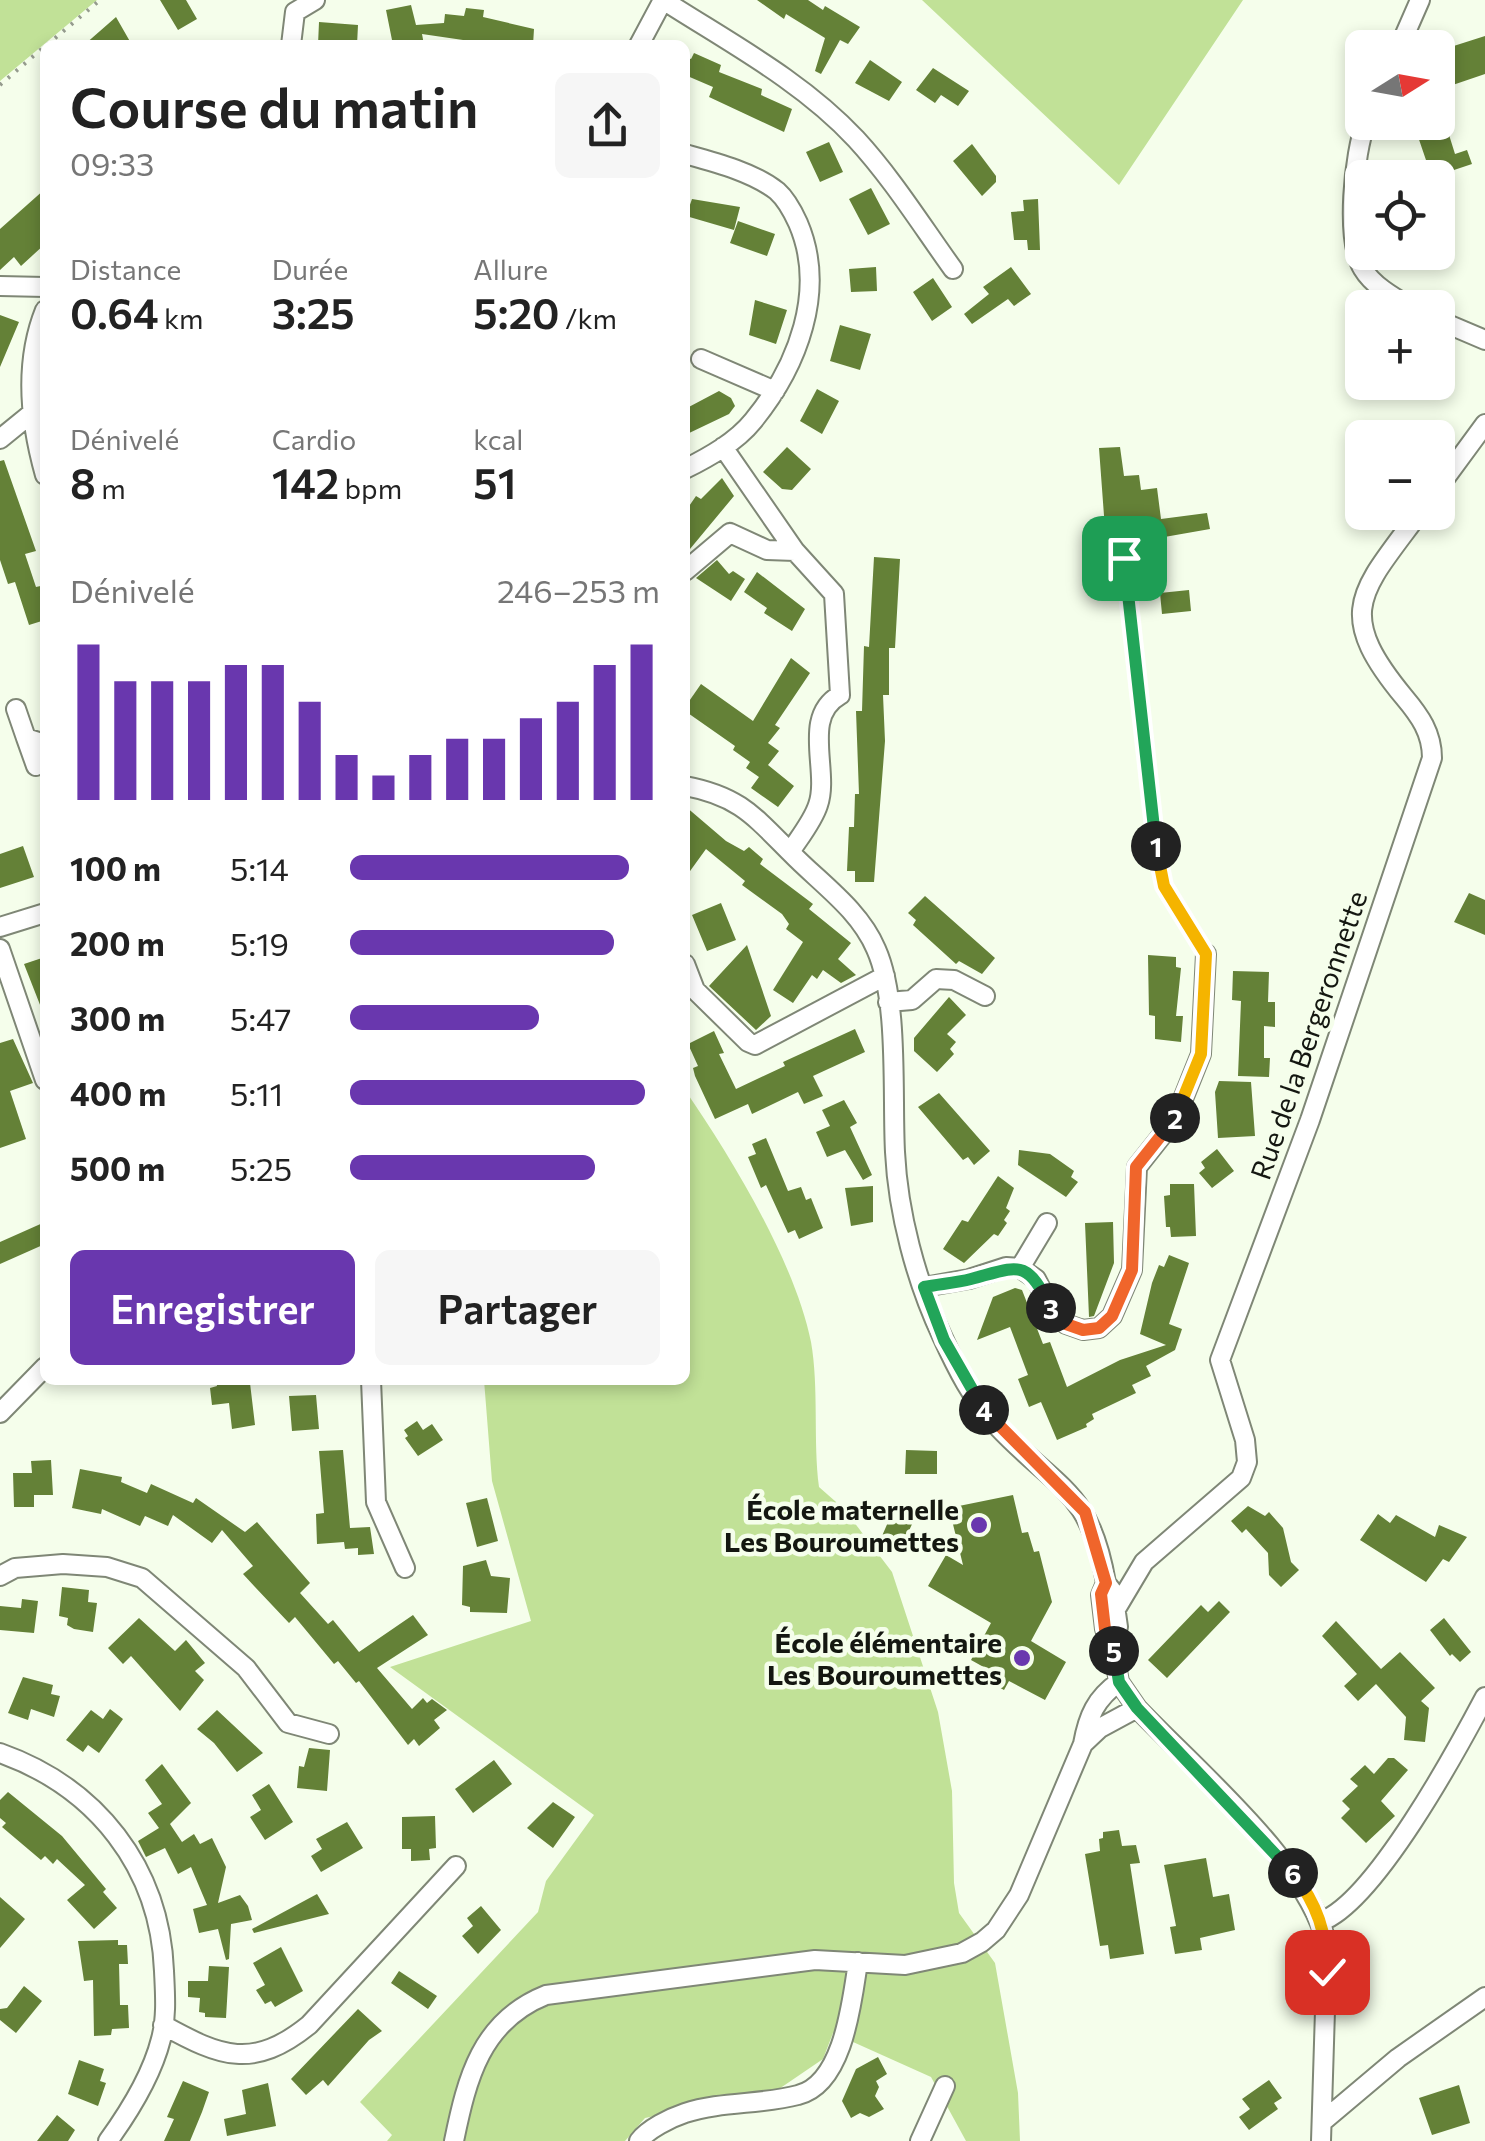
<!DOCTYPE html>
<html lang="fr">
<meta charset="utf-8">
<style>
:root{--surface:#fff;--page:#f6f6f6;--text:#222;--muted:#767676;--accent:#6937ae}
body{margin:0;font-family:Commissioner,sans-serif;background:var(--page);color:var(--text);height:100vh;display:flex;flex-direction:column;font-size:38px;white-space:nowrap}
*{box-sizing:border-box;margin:0}
p{font-size:32px;color:var(--muted)}
.icon{flex:none;width:55px;height:55px;fill:none;stroke:currentColor;stroke-width:2;stroke-linecap:round;stroke-linejoin:round}
.map{position:relative;flex:1;overflow:hidden}
.side{position:absolute;left:40px;top:40px;width:650px;height:1345px;display:flex;flex-direction:column;background:var(--surface);border-radius:15px;box-shadow:0 5px 15px #0003}
.side>*{flex:none}
.needle{width:65px;rotate:79deg}
.fabs{position:absolute;left:1345px;top:30px;display:grid;gap:20px}
.fabs a{display:grid;place-items:center;width:110px;height:110px;border-radius:15px;background:var(--surface);box-shadow:0 5px 15px #0003;font-size:50px}
.pin{position:absolute;display:grid;place-items:center;width:85px;height:85px;color:#fff;margin:-42px;border-radius:20px;box-shadow:0 5px 15px #0006}
.km{position:absolute;width:50px;height:50px;margin:-25px;border-radius:50%;background:#222;color:#fff;font-size:28px;line-height:50px;text-align:center}
.round{display:grid;place-items:center;flex:none;width:105px;height:105px;border-radius:15px;background:var(--page)}
.summary{display:flex;align-items:center;justify-content:space-between;height:170px;padding:0 30px}
h1{font-size:55px;font-weight:600;line-height:75px}
.figures{display:grid;grid-template-columns:repeat(3,1fr);gap:15px;height:170px;padding:10px 30px}
.figures div{display:grid;align-content:center}
.figures b{font-size:42px;font-weight:600}
.figures small{font-size:28px;font-weight:400}
.figures p{font-size:28px}
.chart{height:280px;padding:20px 30px}
.chart p{display:flex;justify-content:space-between}
.chart svg{width:100%;height:180px;margin-top:10px;stroke:var(--accent);stroke-width:6}
.action{display:flex;gap:20px;margin-top:auto;padding:20px 30px}
.action a{flex:1;height:115px;border-radius:15px;background:var(--accent);color:#fff;font-size:40px;font-weight:600;line-height:115px;text-align:center}
.action a+a{background:var(--page);color:var(--text)}
ul{padding:0 30px;list-style:none;font-size:32px}
li{display:grid;grid-template-columns:160px 120px 1fr;align-items:center;height:75px}
li i{height:25px;border-radius:12px;background:var(--accent)}
.map>svg:first-child{display:block}
</style>
<div class="map">
<svg width="1485" height="2141" viewBox="0 0 1485 2141">
<rect width="100%" height="100%" fill="#f5feeb"/>
<path fill="#c1e197" d="M0,0H97L0,81Z
M922,0H1243L1119,185Z
M685,1090C731,1157 795,1262 811,1342C819,1387 813,1441 819,1487L844,1509L892,1572L938,1712L952,1791L954,1883L959,1913L995,1963L1018,2093L1020,2141H966L931,2077L833,2033L823,2059L776,2091L645,2118L625,2141H387L392,2135L360,2102L538,1912L546,1881L594,1815L390,1667L531,1621L492,1481L484,1380H685Z"/>
<path fill="#648137" d="M160,0H186L197,19L178,30Z
M757,0H808L823,10L825,6L860,27L848,44L840,40L821,74L815,71L825,38L786,14L784,19Z
M411,5L416,25L444,23L445,14L464,16L466,8L484,10L483,17L534,29L533,45H462L463,40L422,34L424,45H393L386,10Z
M116,17L132,45H84Z
M319,22L358,25L357,45H318Z
M1485,36V74L1438,90V51Z
M694,53L721,65L719,72L762,89L761,95L792,109L784,132L709,97L713,87L685,75V57L691,59Z
M870,60L902,82L889,101L855,83Z
M933,68L969,91L958,106L941,95L935,103L916,90Z
M1413,122H1445L1455,154L1467,150L1472,164L1430,178H1392V174L1427,163Z
M829,142L843,172L820,182L806,152Z
M972,144L996,176V182L982,196L953,161Z
M871,188L890,224L868,235L849,199Z
M45,189V244L21,266L14,257L0,270V229Z
M692,199L740,207L734,230L686,216Z
M1038,199L1040,250H1028L1027,240H1014L1011,212L1024,211L1023,200Z
M738,221L775,234L767,256L730,243Z
M876,267L877,291L851,292L849,269Z
M1011,267L1031,294L1014,306L1008,299L972,324L964,314L989,294L983,287Z
M933,278L952,307L932,321L913,292Z
M755,300L787,310L776,344L749,335Z
M0,315L19,322L0,367Z
M840,325L871,334L860,370L830,361Z
M817,389L839,401L822,434L800,421Z
M719,391L731,398L735,406L729,414L685,435V409Z
M787,447L811,469L792,490L782,489L763,472Z
M1120,447L1124,476L1139,475L1141,490L1157,488L1161,519L1207,513L1210,529L1153,539L1151,523L1105,529L1099,448Z
M4,460L36,551L25,554L36,587L45,585V620L29,625L15,582L8,584L0,560V461Z
M722,478L734,496L685,555V512L696,496L701,499Z
M874,557L900,559L895,648H889V695H883L885,741L874,882H855V871H847L849,827H854L855,794H859L856,711H862L864,646L869,647Z
M717,560L729,574L733,571L745,579L731,601L696,578Z
M757,572L805,609L792,631L764,613L767,608L744,592Z
M1189,590L1191,611L1162,614L1160,593Z
M791,658L810,673L775,725L780,728L768,743L779,751L768,765L794,786L778,807L751,788L759,777L746,768L750,762L733,750L735,746L685,711V707L701,684L753,721Z
M685,806L726,841L744,851L749,847L763,859L760,864L813,904L809,909L851,943L838,959L856,975L841,983L823,970L817,979L812,975L793,1003L773,990L803,942L786,929L789,924L782,914L742,885L745,881L706,849L685,878Z
M23,846L34,877L0,888V854Z
M1469,893L1485,900V935L1454,922Z
M925,896L995,958L982,974L959,961L956,964L913,925L916,920L908,913Z
M721,903L736,940L707,951L692,915Z
M747,945L771,1016L756,1030L709,986Z
M1148,955L1176,957V967L1181,968L1176,1016H1183L1181,1042L1155,1039V1016L1149,1015Z
M45,957V1015H44L24,964Z
M1233,971L1269,972L1268,1002H1275V1027L1264,1026V1058H1270L1269,1077L1238,1076L1241,1001L1232,1000Z
M949,997L966,1015L947,1034L956,1042L950,1049L954,1054L937,1072L914,1051V1038Z
M855,1029L865,1052L813,1076L823,1096L804,1104L798,1092L752,1114L748,1104L715,1119L695,1076L693,1068L698,1066L688,1044L714,1031L724,1053L719,1054L736,1089L785,1066L783,1062Z
M13,1039L33,1083L10,1091L26,1139L0,1148V1043Z
M1219,1081L1251,1082L1255,1136L1218,1138L1215,1092Z
M939,1093L990,1151L974,1165L968,1157L963,1160L918,1107Z
M844,1100L857,1123L850,1127L872,1175L863,1180L845,1150L827,1157L816,1132L830,1126L822,1110Z
M766,1138L788,1191L801,1187L806,1200L811,1198L823,1228L799,1239L795,1230L788,1233L766,1185L761,1188L748,1157L756,1154L752,1144Z
M1217,1149L1234,1171L1212,1188L1199,1173L1205,1168L1201,1162Z
M1019,1150L1050,1154L1074,1171L1071,1177L1078,1182L1066,1197L1018,1165Z
M998,1176L1014,1188L1006,1208L1010,1211L1004,1220L1007,1223L998,1236L994,1234L964,1263L943,1249L962,1220L968,1222Z
M1170,1184H1194L1196,1236L1171,1237L1170,1227H1166L1164,1196L1170,1195Z
M873,1186V1222L851,1226L845,1188Z
M45,1222V1244L0,1264V1242Z
M1113,1222L1114,1263L1094,1316L1089,1317L1085,1223Z
M1169,1255L1189,1263L1169,1324L1182,1329L1175,1350L1146,1366L1151,1376L1132,1385L1136,1393L1092,1414L1094,1419L1086,1424L1087,1427L1057,1440L1041,1402L1029,1407L1018,1379L1028,1375L1010,1327L977,1340L993,1297L1015,1288L1022,1290L1043,1344L1050,1342L1067,1387L1120,1360L1166,1345L1140,1334L1152,1283L1159,1265L1164,1267Z
M216,1380L250,1383L255,1425L232,1429L229,1403L212,1405L210,1388L217,1386Z
M316,1395L319,1429L292,1431L289,1396Z
M417,1421L423,1430L432,1424L443,1440L418,1456L405,1438L408,1436L404,1430Z
M343,1450L350,1528L370,1527L374,1554L358,1555V1548L345,1549L344,1542L317,1544L316,1514L324,1513L319,1451Z
M906,1450L937,1451V1474H905Z
M51,1460L53,1495H34V1507H14L13,1473H32L31,1461Z
M80,1469L122,1477L121,1482L147,1493L151,1484L193,1503L196,1498L245,1532L257,1522L310,1583L300,1593L328,1624L333,1620L359,1652L413,1615L428,1635L377,1668L412,1709L423,1698L427,1703L432,1699L447,1710L434,1720L440,1728L419,1746L414,1739L408,1745L359,1681L356,1683L338,1661L334,1664L295,1617L289,1623L255,1587L243,1574L253,1566L222,1530L212,1543L173,1515L168,1526L145,1516L140,1526L102,1509L101,1514L72,1508Z
M1013,1495L1022,1533L1028,1532L1034,1552L1039,1551L1052,1602L1031,1641L1066,1662L1045,1700L1009,1681L1004,1690L984,1679L989,1670L971,1660L991,1623L928,1586L946,1555L963,1565L949,1508Z
M487,1498L498,1541L477,1547L466,1503Z
M1248,1506L1265,1516L1269,1512L1283,1528L1291,1562L1299,1570L1281,1587L1269,1575L1268,1553L1246,1529L1242,1533L1231,1521Z
M892,1513L913,1522L902,1546L882,1536Z
M1378,1514L1390,1523L1396,1515L1435,1537L1439,1525L1467,1537L1449,1562L1443,1559L1426,1582L1360,1540Z
M486,1560L491,1576L510,1578L507,1613L470,1612V1607L462,1605L463,1566Z
M62,1587L89,1590L88,1602L97,1603L93,1632L74,1629L67,1625L68,1618L59,1616Z
M22,1599L38,1601L34,1633L0,1630V1606L21,1608Z
M1219,1601L1230,1612L1167,1678L1148,1660L1201,1605L1208,1612Z
M139,1618L175,1651L186,1640L205,1663L195,1671L204,1680L180,1711L131,1656L123,1664L108,1648Z
M1444,1618L1471,1652L1460,1662L1452,1654L1450,1656L1430,1630Z
M1336,1621L1381,1669L1400,1652L1435,1688L1421,1701L1429,1708L1425,1742L1404,1740L1406,1717L1376,1684L1358,1701L1344,1686L1357,1674L1322,1636Z
M23,1677L53,1685L51,1694L60,1696L54,1717L31,1709L28,1720L8,1713Z
M110,1709L123,1719L99,1753L88,1745L83,1752L66,1740L91,1710L103,1719Z
M217,1710L263,1753L237,1772L214,1743L197,1729Z
M309,1748L330,1750L327,1791L297,1788L299,1766L304,1767Z
M1388,1758H1394L1408,1770L1381,1801L1395,1816L1366,1843L1341,1818L1350,1809L1342,1801L1358,1786L1350,1779L1365,1765L1374,1774Z
M494,1760L512,1784L473,1813L455,1789Z
M162,1764L191,1803L170,1824L182,1842L194,1834L200,1844L212,1838L226,1867L218,1903L240,1895L248,1906L252,1920L231,1924L229,1959L226,1960L218,1929L199,1933L193,1909L207,1905L191,1867L178,1874L165,1848L146,1857L138,1841L159,1828L148,1813L162,1804L145,1780Z
M269,1784L293,1822L265,1840L250,1817L261,1810L252,1795Z
M8,1792L62,1836L106,1889L103,1892L117,1908L94,1929L67,1900L85,1885L57,1859L53,1864L45,1856L41,1860L2,1827L6,1823L0,1818V1800Z
M553,1802L575,1817L553,1848L527,1828Z
M435,1816L436,1848L429,1849L430,1860L411,1861V1849H402V1817Z
M347,1822L363,1848L321,1872L311,1856L322,1849L316,1839Z
M1119,1830L1122,1846L1136,1845L1140,1863L1130,1864L1144,1954L1110,1959L1108,1945L1100,1946L1085,1854L1100,1851L1099,1839L1103,1838V1832Z
M1206,1858L1213,1897L1229,1894L1235,1930L1200,1938L1202,1950L1175,1954L1170,1927L1176,1926L1164,1865Z
M317,1894L329,1914L254,1933L252,1929Z
M0,1897L25,1919L0,1948Z
M481,1906L501,1930L478,1954L462,1936L473,1926L467,1918Z
M118,1940V1945H127L128,1964H119L120,2005H128L129,2028L112,2029L111,2035L94,2036L93,1980L84,1981L78,1941Z
M281,1947L303,1991L275,2007L271,2001L265,2004L256,1990L265,1985L253,1963Z
M209,1966L229,1967L226,2018L205,2017V2013L199,2012L200,1998L188,1997V1981H208Z
M399,1971L437,1996L428,2009L391,1983Z
M24,1986L42,2001L16,2033L0,2020V2009L7,2008Z
M358,2009L382,2031L369,2040L328,2086L323,2080L306,2095L291,2079Z
M878,2057L887,2074L876,2081L879,2087L875,2096L884,2109L869,2117L860,2113L851,2118L842,2101L856,2069Z
M79,2060L104,2069L100,2081L106,2083L98,2106L68,2094Z
M1269,2080L1282,2098L1274,2103L1278,2109L1249,2130L1239,2117L1250,2109L1242,2099Z
M183,2081L209,2092L202,2112L190,2141H164L174,2119L167,2117Z
M268,2083L276,2126L227,2136L224,2119L246,2114L242,2090Z
M1459,2085L1470,2123L1432,2135L1419,2098Z
M57,2115L75,2130L68,2141H37Z"/>
<g fill="none" stroke-linecap="round" stroke-linejoin="round">
<g stroke="#7f8776" stroke-width="22">
<path id="minor" d="M663,0C730,43 802,81 856,139C892,178 922,226 953,269
M291,45L295,12L315,0
M639,45L663,0
M1399,48L1420,0
M1366,122C1354,153 1345,240 1363,269C1373,286 1395,298 1412,308
M685,154C714,162 753,172 777,191C786,199 793,212 798,223C827,290 798,366 753,421C736,442 709,457 685,469
M0,286L45,287
M45,310C24,362 30,422 45,475
M1438,320L1485,340
M701,359L775,391
M0,439L32,413
M723,447L795,551L834,594L840,695C801,717 830,771 818,805C813,821 799,838 790,852
M1438,488L1485,424
M685,571L730,533L767,550L795,551
M16,709L26,738L45,744
M26,738L36,766
M685,786C739,796 754,816 791,853C820,883 859,909 876,949C899,1000 892,1095 895,1152C898,1213 916,1281 942,1336C956,1367 973,1401 997,1426C1056,1489 1090,1488 1106,1583L1113,1592L1118,1627L1111,1637
M0,927L45,913
M0,949L45,1080
M685,964L695,990L748,1042L755,1045L885,976
M888,1002L912,1000L936,979L954,980L985,996
M1020,1268L1047,1223
M924,1287L969,1279L1006,1267L1020,1268L1036,1279L1052,1310L1066,1324L1083,1330L1099,1328L1112,1316L1132,1270L1137,1167L1175,1119L1201,1054L1206,954
M371,1380L376,1502L405,1568
M0,1413L45,1367
M0,1576L15,1568L63,1564L107,1567L142,1578L246,1668L288,1723L329,1734
M1106,1583L1101,1595L1105,1629L1111,1637L1119,1682L1137,1708C1196,1770 1308,1863 1327,1945L1321,2141
M1116,1609L1144,1562L1241,1478L1247,1462L1245,1440L1220,1360L1310,1120L1432,758C1432,733 1420,716 1404,697C1333,611 1361,592 1420,512
M1119,1682C1096,1698 1088,1716 1083,1744L1100,1728L1137,1708
M0,1753C96,1787 160,1867 164,1971C165,1993 167,2017 161,2039C152,2075 129,2112 108,2141
M1322,1921C1375,1901 1457,1750 1485,1697
M163,2025C221,2057 253,2070 309,2025L456,1866
M1322,2122L1398,2058L1485,1997
M454,2141C467,2078 481,2021 546,1995L815,1960L905,1965L962,1953L982,1942L996,1930L1019,1895L1083,1744
M639,2141C648,2129 670,2118 685,2113C722,2101 761,2105 798,2095C844,2084 852,2000 858,1962
M920,2141L945,2086"/>
</g>
<path stroke="#959b8e" stroke-width="4" stroke-dasharray="2.5 8" stroke-linecap="butt" d="M47,45L100,0
M0,85L45,46
M1124,558L1157,860L1164,886L1198,936"/>
<use href="#minor" stroke="#fff" stroke-width="18"/>
</g>
<g fill="none" stroke-linecap="round" stroke-linejoin="round">
<g stroke="#fff" stroke-width="20">
<path id="split-1" d="M1124,558L1156,846"/>
</g>
<g stroke="#fff" stroke-width="20">
<path id="split-2" d="M1156,846L1164,886L1206,954L1201,1054L1175,1118"/>
</g>
<g stroke="#fff" stroke-width="20">
<path id="split-3" d="M1051,1308L1066,1324L1083,1330L1099,1328L1112,1316L1132,1270L1136,1167L1175,1118"/>
</g>
<g stroke="#fff" stroke-width="20">
<path id="split-4" d="M984,1410L944,1340L924,1287C939,1284 956,1283 971,1279C1020,1266 1026,1258 1051,1308"/>
</g>
<g stroke="#fff" stroke-width="20">
<path id="split-5" d="M984,1410L1085,1512L1106,1583L1101,1594L1105,1629L1112,1636L1114,1651"/>
</g>
<g stroke="#fff" stroke-width="20">
<path id="split-6" d="M1114,1651L1119,1682L1137,1708L1293,1873"/>
</g>
<g stroke="#fff" stroke-width="20">
<path id="split-7" d="M1293,1873C1317,1904 1327,1933 1327,1972"/>
</g>
<use href="#split-1" stroke="#22a559" stroke-width="12"/>
<use href="#split-2" stroke="#f5b400" stroke-width="12"/>
<use href="#split-3" stroke="#f0652b" stroke-width="12"/>
<use href="#split-4" stroke="#22a559" stroke-width="12"/>
<use href="#split-5" stroke="#f0652b" stroke-width="12"/>
<use href="#split-6" stroke="#22a559" stroke-width="12"/>
<use href="#split-7" stroke="#f5b400" stroke-width="12"/>
</g>
<g fill="#6937ae" stroke="#f5feeb" stroke-width="4">
<circle cx="979" cy="1525" r="10"/>
<circle cx="1022" cy="1658" r="10"/>
</g>
<g text-anchor="middle" dominant-baseline="central" stroke-width="9" stroke-linejoin="round" paint-order="stroke">
<g font-size="28" fill="#141711" stroke="#f5feeb">
<text transform="translate(1308 1035) rotate(-71)">Rue de la Bergeronnette</text>
</g>
<g font-size="28" font-weight="bold" fill="#141711" stroke="#f5feeb" text-anchor="end">
<text x="959" y="1509">École maternelle<tspan x="959" dy="32">Les Bouroumettes</tspan></text>
<text x="1002" y="1642">École élémentaire<tspan x="1002" dy="32">Les Bouroumettes</tspan></text>
</g>
</g>
</svg>
<div class="fabs">
<a><svg class="needle" viewBox="-14 -14 28 28"><path d="M0-13l5 13h-10z" fill="#e53935"/><path d="M0 13l5-13h-10z" fill="#767676"/></svg></a>
<a><svg class="icon" aria-label="locate" viewBox="0 0 24 24"><circle cx="12" cy="12" r="6"/><path d="M12 2v4M12 18v4M2 12h4M18 12h4"/></svg></a>
<a>+</a>
<a>−</a>
</div>
<div class="pin" style="left:1124px;top:558px;background:#1e9e55"><svg class="icon" aria-label="arrive" viewBox="0 0 24 24"><path d="M6 21V4h12l-3 4 3 4H6"/></svg></div>
<div class="pin" style="left:1327px;top:1972px;background:#d93025"><svg class="icon" aria-label="check" viewBox="0 0 24 24"><path d="M5 12l5 5 9-10"/></svg></div>
<b class="km" style="left:1156px;top:846px">1</b>
<b class="km" style="left:1175px;top:1118px">2</b>
<b class="km" style="left:1051px;top:1308px">3</b>
<b class="km" style="left:984px;top:1410px">4</b>
<b class="km" style="left:1114px;top:1651px">5</b>
<b class="km" style="left:1293px;top:1873px">6</b>
<section class="side">
<div class="summary"><div><h1>Course du matin</h1><p>09:33</p></div><a class="round"><svg class="icon" aria-label="share" viewBox="0 0 24 24"><path d="M12 15V3M7 8l5-5 5 5M5 13v7h14v-7"/></svg></a></div>
<div class="figures">
<div><p>Distance</p><b>0.64<small> km</small></b></div>
<div><p>Durée</p><b>3:25</b></div>
<div><p>Allure</p><b>5:20<small> /km</small></b></div>
</div>
<div class="figures">
<div><p>Dénivelé</p><b>8<small> m</small></b></div>
<div><p>Cardio</p><b>142<small> bpm</small></b></div>
<div><p>kcal</p><b>51</b></div>
</div>
<div class="chart"><p><span>Dénivelé</span>246–253 m</p>
<svg viewBox="0 0 160 44" preserveAspectRatio="none"><path d="M5 44V6M15 44V15M25 44V15M35 44V15M45 44V11M55 44V11M65 44V20M75 44V33M85 44V38M95 44V33M105 44V29M115 44V29M125 44V24M135 44V20M145 44V11M155 44V6"/></svg>
</div>
<ul>
<li><b>100 m</b>5:14<i style="width:90%"></i></li>
<li><b>200 m</b>5:19<i style="width:85%"></i></li>
<li><b>300 m</b>5:47<i style="width:61%"></i></li>
<li><b>400 m</b>5:11<i style="width:95%"></i></li>
<li><b>500 m</b>5:25<i style="width:79%"></i></li>
</ul>
<div class="action"><a>Enregistrer</a><a>Partager</a></div>
</section>
</div>
